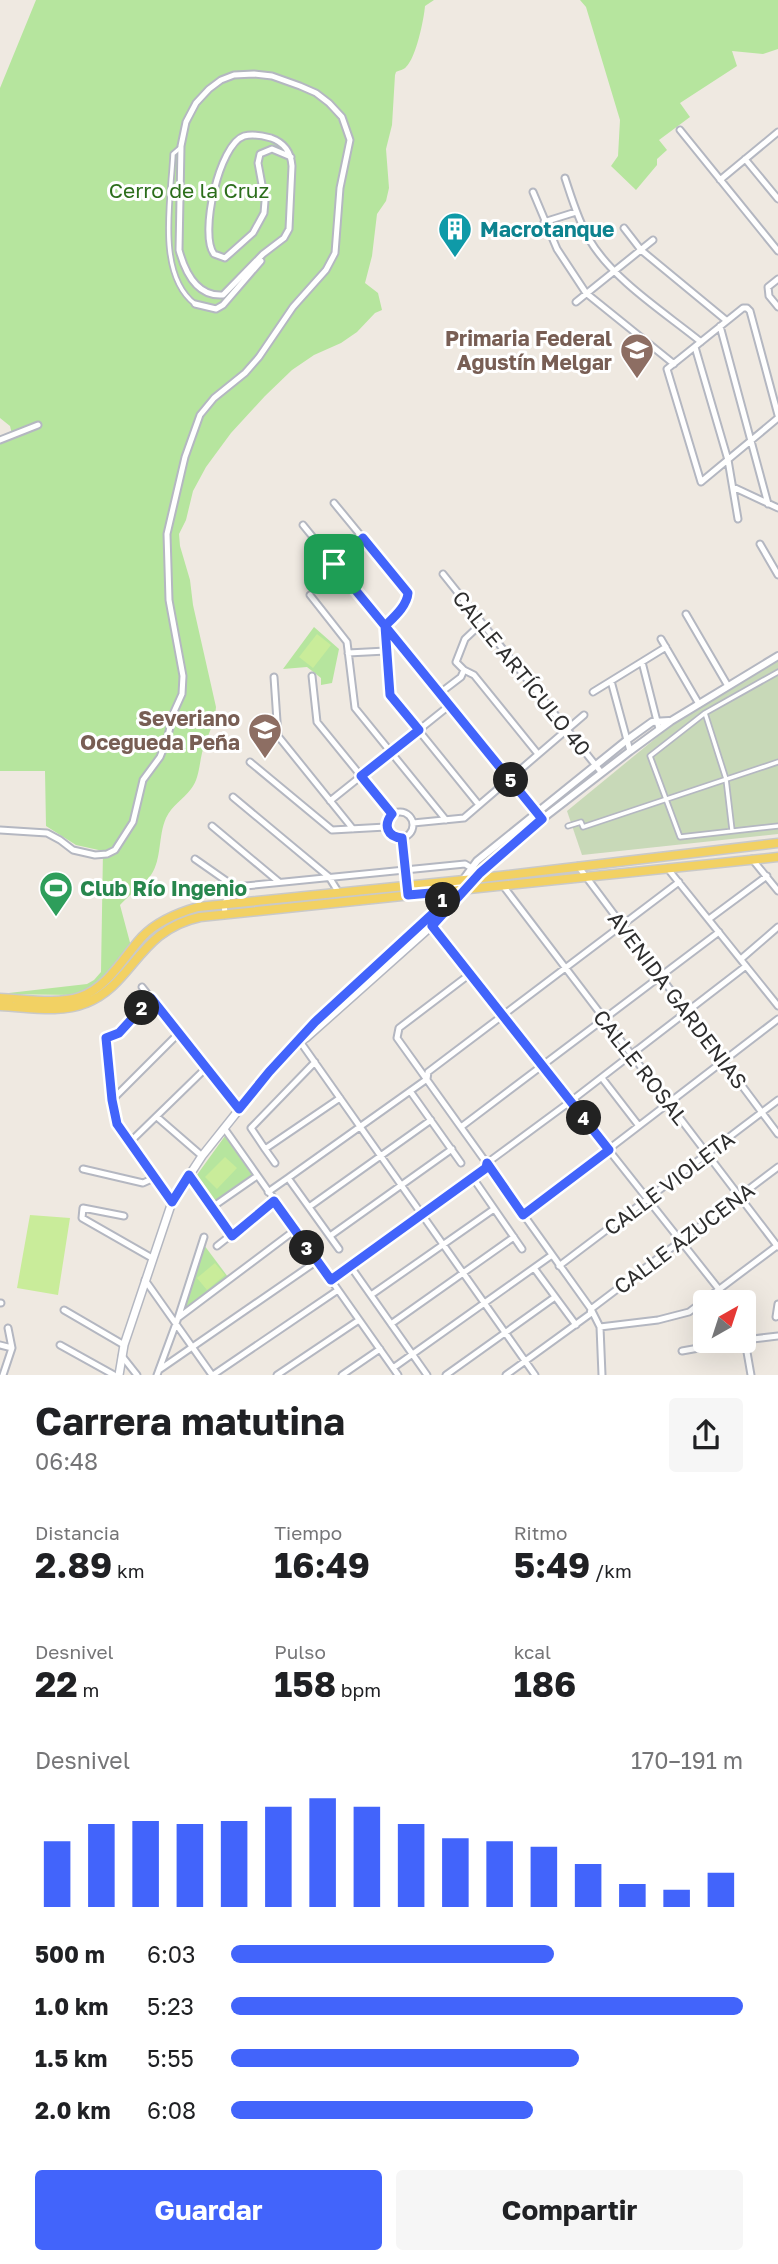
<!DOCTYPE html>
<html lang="es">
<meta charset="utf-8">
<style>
:root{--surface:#fff;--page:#f6f6f6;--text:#202124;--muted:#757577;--accent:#4264fb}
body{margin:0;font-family:"Golos Text",sans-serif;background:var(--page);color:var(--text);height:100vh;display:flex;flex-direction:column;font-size:26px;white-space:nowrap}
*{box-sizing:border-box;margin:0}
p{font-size:23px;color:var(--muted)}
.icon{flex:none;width:38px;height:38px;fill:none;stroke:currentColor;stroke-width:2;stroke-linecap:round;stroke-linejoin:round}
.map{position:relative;height:1375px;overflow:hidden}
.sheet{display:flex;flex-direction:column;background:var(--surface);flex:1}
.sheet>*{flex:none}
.needle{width:46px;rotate:39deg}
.tools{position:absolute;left:693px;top:1290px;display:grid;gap:14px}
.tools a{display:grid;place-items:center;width:63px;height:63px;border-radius:7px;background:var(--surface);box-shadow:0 7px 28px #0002;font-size:35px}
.pin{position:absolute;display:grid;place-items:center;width:60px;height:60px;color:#fff;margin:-30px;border-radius:14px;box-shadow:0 4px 10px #0006}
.km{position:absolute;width:35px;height:35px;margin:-18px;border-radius:50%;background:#222;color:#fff;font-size:19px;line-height:35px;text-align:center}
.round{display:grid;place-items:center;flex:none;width:74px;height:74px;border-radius:7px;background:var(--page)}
.head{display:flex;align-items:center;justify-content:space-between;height:119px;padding:0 35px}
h1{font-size:38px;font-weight:700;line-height:52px}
.metrics{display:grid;grid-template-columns:repeat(3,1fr);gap:10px;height:119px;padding:7px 35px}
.metrics div{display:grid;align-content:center}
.metrics b{font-size:35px;font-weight:700}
.metrics small{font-size:19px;font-weight:400}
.metrics p{font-size:19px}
.chart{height:196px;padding:14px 35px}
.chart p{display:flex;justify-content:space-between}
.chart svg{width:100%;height:126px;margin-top:7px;stroke:var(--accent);stroke-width:6}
.button{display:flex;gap:14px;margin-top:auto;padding:14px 35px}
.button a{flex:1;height:80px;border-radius:7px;background:var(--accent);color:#fff;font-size:28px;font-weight:700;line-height:80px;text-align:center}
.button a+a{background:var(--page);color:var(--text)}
ul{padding:0 35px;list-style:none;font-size:23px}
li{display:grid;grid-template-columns:112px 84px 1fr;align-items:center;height:52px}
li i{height:18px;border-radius:9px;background:var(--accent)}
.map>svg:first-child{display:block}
</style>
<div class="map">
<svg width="778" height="1375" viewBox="0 0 778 1375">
<rect width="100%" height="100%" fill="#efe9e1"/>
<path fill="#b6e59e" d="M36,0H434L425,6C424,19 416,58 406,67C405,69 398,71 396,72L395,75L392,125L386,149L389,188L386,201L377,214L372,256L365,283L378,293L382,310L375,313L357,332L341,343L314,355L292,370L265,396L231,433L206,467L193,491L186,520L179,534L180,546L190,580L193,605L216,707C215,725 206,737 202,753C199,766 199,779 191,789C183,800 172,805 166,818C158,836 162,859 151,875C145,883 128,896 120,905L132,950L92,988L74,995L0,994L87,984L94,980L101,972L103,851L76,845L46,826L45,771H0V444L13,438L10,426L0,418V88Z
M580,0H778V49L763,54L732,51L737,66L680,103L690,117L659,140L667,150L657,159V165L636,190L611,166L618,156L620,120L586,7Z
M314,627L339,649L332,683L321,685V678L307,667L283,669Z
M225,1136L252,1175L212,1203L194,1179Z
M204,1245L228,1277L183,1311Z"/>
<path fill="#c8d9b8" d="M778,661V834L582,855L567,811L673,724Z"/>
<path fill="#c9ec9a" d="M317,634L331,645L313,668L299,657Z
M225,1157L237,1168L217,1189L205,1177Z
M30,1215L70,1218L58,1295L17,1288Z
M215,1263L225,1275L207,1290L197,1278Z"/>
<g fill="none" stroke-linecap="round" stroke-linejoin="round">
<g stroke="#b4b7c1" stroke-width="7">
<path id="pedestrian" d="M180,148L173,154C171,199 156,274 195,304
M778,672L705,713L650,756L680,837L778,826
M705,713L726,779L732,830
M568,826L581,822L583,827L778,762"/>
</g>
<g stroke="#b4b7c1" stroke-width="9">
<path id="minor" d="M680,130L778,251
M745,159L778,199
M565,178C572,199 578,220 589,239C613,280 664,312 701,342
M720,180L778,132
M533,192L557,249L586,293L674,364
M544,222L576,212
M624,228L641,250L727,321
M778,279L768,287L769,296L778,307
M576,302L653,240
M195,304L216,309L223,305L261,261
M720,326L768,504
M695,347L728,460L738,519
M778,415L750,311L747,308H743L667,369L701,482L778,418
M0,440L38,425
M733,487L778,508
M334,503L408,593C407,606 394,617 385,626L390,695L479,805
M303,525L542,819
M760,544L778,575
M334,563L363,538
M443,574L601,772
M310,595L347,642L355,708L446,820
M686,614L728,686
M661,639L699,704
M348,653L386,651
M642,662L659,729
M464,670L474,675L538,754
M312,676L317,722L392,814
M274,677L278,736L353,829
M611,681L630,751
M593,692L666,647
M440,693L461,677L464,670L456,662L465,639L482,623
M250,762L332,830L386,827
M233,797L329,877L339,893
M330,801L450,705
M387 825a13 13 0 1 1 26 0a13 13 0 1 1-26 0Z
M413,823L464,818L584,715
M212,826L279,882
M0,830L47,833L60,840L73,850L95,855L107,854L115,850L133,822L143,780L160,757L167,740L173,714L182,694L183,676L169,600L167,534L185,457L200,415L214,398L245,373L259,357L293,307L326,270L335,253L340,188L350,140L342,117L329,103L316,93L300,86L272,76L254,74L234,75L221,80L209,89L196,103L186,122L181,146L179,250C185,272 197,297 223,295L263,254L284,238L289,229L292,166C291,153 285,143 271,138C264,136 252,134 244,136C219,144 199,235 214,254L225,258L253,233L264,213L265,201L258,163L260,154L272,149L291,157
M402,838L408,896
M195,859L235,887
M752,859L778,891
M578,866L778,1134
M668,869L778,1006
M504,887L778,1247
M225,913L224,904L235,887L465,864L480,873
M709,919L767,876
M429,923L729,1302
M741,959L778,927
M470,974L399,1028L397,1038L591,1309L600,1327L602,1375
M142,987L239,1109
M151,998L119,1033L106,1038L112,1100L117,1124L172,1202
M299,1040L535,1375
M315,1062L251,1128L265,1149L340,1098
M602,1078L639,1126
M410,1091L461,1163
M112,1100L179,1033
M157,1117L202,1156
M461,1127L719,932
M224,1128L398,1375
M129,1143L206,1068
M265,1149L275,1163
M83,1169L143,1183L154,1178
M189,1175L232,1236
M473,1178L522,1249
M268,1192L288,1178
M309,1207L431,1120
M211,1208L257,1176
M523,1215L778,1019
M124,1216L83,1208L82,1218L152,1258
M330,1236L452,1149
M217,1246L274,1201
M339,1249L288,1178L427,1079L428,1072L679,882
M559,1266L778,1100
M351,1267L427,1375
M534,1268L576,1325
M145,1280L212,1375
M331,1280L486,1168L487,1163L571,1101L746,966
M371,1295L494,1209
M0,1303H1
M64,1310L124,1345
M776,1317L778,1304
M178,1318L295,1230
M391,1324L514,1237
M600,1327L658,1320L689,1312L778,1245
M744,1335L751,1375
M744,1340L778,1336
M0,1345L12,1348
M60,1345L114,1375
M682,1351L743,1340
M122,1356L137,1375
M393,1368L552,1255
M159,1370L317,1261
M3,1375L12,1348L8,1328
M157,1375L178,1318L204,1237
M213,1375L338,1290
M277,1375L359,1320
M342,1375L380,1349
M446,1375L555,1297
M506,1375L590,1314L591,1309L778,1167"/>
</g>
<g stroke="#b4b7c1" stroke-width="10">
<path id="tertiary" d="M474,879L499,855L542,819L630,751L671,721L778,656
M463,880L477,861L627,740L652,722L669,721"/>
</g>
<g stroke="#b4b7c1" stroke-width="10">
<path id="secondary" d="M306,1038L435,923L474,879
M119,1375L124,1345L172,1202L202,1156L269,1072L315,1022L442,905L463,880"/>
</g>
<g stroke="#c9c9c9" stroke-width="11">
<path id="primary" d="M434,894L443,898L442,905
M0,998C25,999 56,1005 80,997C108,987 123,958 142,937C157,921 177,913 198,907L474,879L778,843
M0,1006C28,1007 60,1014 86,1003C133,985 138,930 200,917L778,857"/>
</g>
<use href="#pedestrian" stroke="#fff" stroke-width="3.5"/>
<use href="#minor" stroke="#fff" stroke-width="5"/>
<use href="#tertiary" stroke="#fff" stroke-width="6"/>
<use href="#secondary" stroke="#fff" stroke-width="7"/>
<use href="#primary" stroke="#f2d163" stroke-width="8"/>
</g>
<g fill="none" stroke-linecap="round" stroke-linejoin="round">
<g stroke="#fff" stroke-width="14">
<path id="route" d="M334,564L385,626L390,695L419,730L361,776L392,814C383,825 387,837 402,838L408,895L431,893L443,898L442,905L315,1022L269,1072L239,1109L151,998L119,1033L106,1038L112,1100L117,1124L172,1202L189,1175L232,1236L274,1201L331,1280L486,1168L487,1163L523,1215L609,1150L432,926L480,873L542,819L385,626C394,617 407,606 408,593L363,538L334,564"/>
</g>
<use href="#route" stroke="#4264fb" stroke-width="9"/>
</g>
<defs>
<g id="building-pin" transform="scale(1.75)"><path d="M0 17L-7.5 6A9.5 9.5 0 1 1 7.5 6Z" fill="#0f9aa8" stroke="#fff"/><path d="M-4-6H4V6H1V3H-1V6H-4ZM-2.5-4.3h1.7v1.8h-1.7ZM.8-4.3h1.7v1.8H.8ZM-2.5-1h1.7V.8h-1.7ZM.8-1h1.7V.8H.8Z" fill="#fff"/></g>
<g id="school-pin" transform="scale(1.75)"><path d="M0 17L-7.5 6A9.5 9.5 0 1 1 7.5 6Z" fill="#8d6e63" stroke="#fff"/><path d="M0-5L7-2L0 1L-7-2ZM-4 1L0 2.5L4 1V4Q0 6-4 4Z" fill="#fff"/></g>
<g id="stadium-pin" transform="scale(1.75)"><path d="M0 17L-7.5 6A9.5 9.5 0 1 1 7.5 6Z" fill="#2e9e5b" stroke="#fff"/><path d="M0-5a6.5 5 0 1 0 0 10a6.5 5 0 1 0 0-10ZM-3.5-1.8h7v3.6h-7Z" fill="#fff"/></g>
</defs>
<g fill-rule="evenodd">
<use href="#building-pin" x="455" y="229"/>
<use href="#school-pin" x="637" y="350"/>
<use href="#school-pin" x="265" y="730"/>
<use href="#stadium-pin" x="56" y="888"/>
</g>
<g text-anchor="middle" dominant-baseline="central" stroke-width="6" stroke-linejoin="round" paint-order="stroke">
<g font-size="21" fill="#2c6e1b" stroke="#fff">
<text x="189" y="190">Cerro de la Cruz</text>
</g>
<g font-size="21" font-weight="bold" fill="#0d838f" stroke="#fff" text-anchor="start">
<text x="480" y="229">Macrotanque</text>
</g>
<g font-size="21" font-weight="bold" fill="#785e54" stroke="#fff" text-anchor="end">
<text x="612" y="338">Primaria Federal<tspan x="612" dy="24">Agustín Melgar</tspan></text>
<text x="240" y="718">Severiano<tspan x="240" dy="24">Ocegueda Peña</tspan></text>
</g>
<g font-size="21" fill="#2e2e2e" stroke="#fff">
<text transform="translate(522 673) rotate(51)">CALLE ARTÍCULO 40</text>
<text transform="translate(678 1000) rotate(53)">AVENIDA GARDENIAS</text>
<text transform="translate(641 1067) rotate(52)">CALLE ROSAL</text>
<text transform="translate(669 1183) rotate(-37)">CALLE VIOLETA</text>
<text transform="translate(684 1238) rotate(-37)">CALLE AZUCENA</text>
</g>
<g font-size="21" font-weight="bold" fill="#27864d" stroke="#fff" text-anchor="start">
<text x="80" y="888">Club Río Ingenio</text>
</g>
</g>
</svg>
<div class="tools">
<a><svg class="needle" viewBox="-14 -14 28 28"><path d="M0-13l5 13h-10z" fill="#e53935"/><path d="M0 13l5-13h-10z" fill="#757577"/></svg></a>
</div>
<div class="pin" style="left:334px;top:564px;background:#1e9e55"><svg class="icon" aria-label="arrive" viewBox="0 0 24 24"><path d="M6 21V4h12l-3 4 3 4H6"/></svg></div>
<b class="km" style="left:443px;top:900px">1</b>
<b class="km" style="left:142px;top:1008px">2</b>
<b class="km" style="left:307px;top:1248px">3</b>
<b class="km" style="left:584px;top:1118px">4</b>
<b class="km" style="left:511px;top:780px">5</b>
</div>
<section class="sheet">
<div class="head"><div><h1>Carrera matutina</h1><p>06:48</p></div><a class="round"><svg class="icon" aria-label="share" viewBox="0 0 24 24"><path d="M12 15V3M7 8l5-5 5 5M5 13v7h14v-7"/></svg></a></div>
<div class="metrics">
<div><p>Distancia</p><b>2.89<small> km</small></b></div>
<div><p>Tiempo</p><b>16:49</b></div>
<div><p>Ritmo</p><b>5:49<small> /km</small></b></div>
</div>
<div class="metrics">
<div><p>Desnivel</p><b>22<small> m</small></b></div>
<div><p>Pulso</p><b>158<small> bpm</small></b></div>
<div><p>kcal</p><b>186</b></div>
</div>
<div class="chart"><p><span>Desnivel</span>170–191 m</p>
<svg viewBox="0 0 160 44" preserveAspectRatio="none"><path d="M5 44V21M15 44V15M25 44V14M35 44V15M45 44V14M55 44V9M65 44V6M75 44V9M85 44V15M95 44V20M105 44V21M115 44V23M125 44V29M135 44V36M145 44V38M155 44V32"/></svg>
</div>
<ul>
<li><b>500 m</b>6:03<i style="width:63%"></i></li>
<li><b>1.0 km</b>5:23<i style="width:100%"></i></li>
<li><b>1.5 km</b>5:55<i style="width:68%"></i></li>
<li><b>2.0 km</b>6:08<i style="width:59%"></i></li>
</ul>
<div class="button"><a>Guardar</a><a>Compartir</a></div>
</section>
